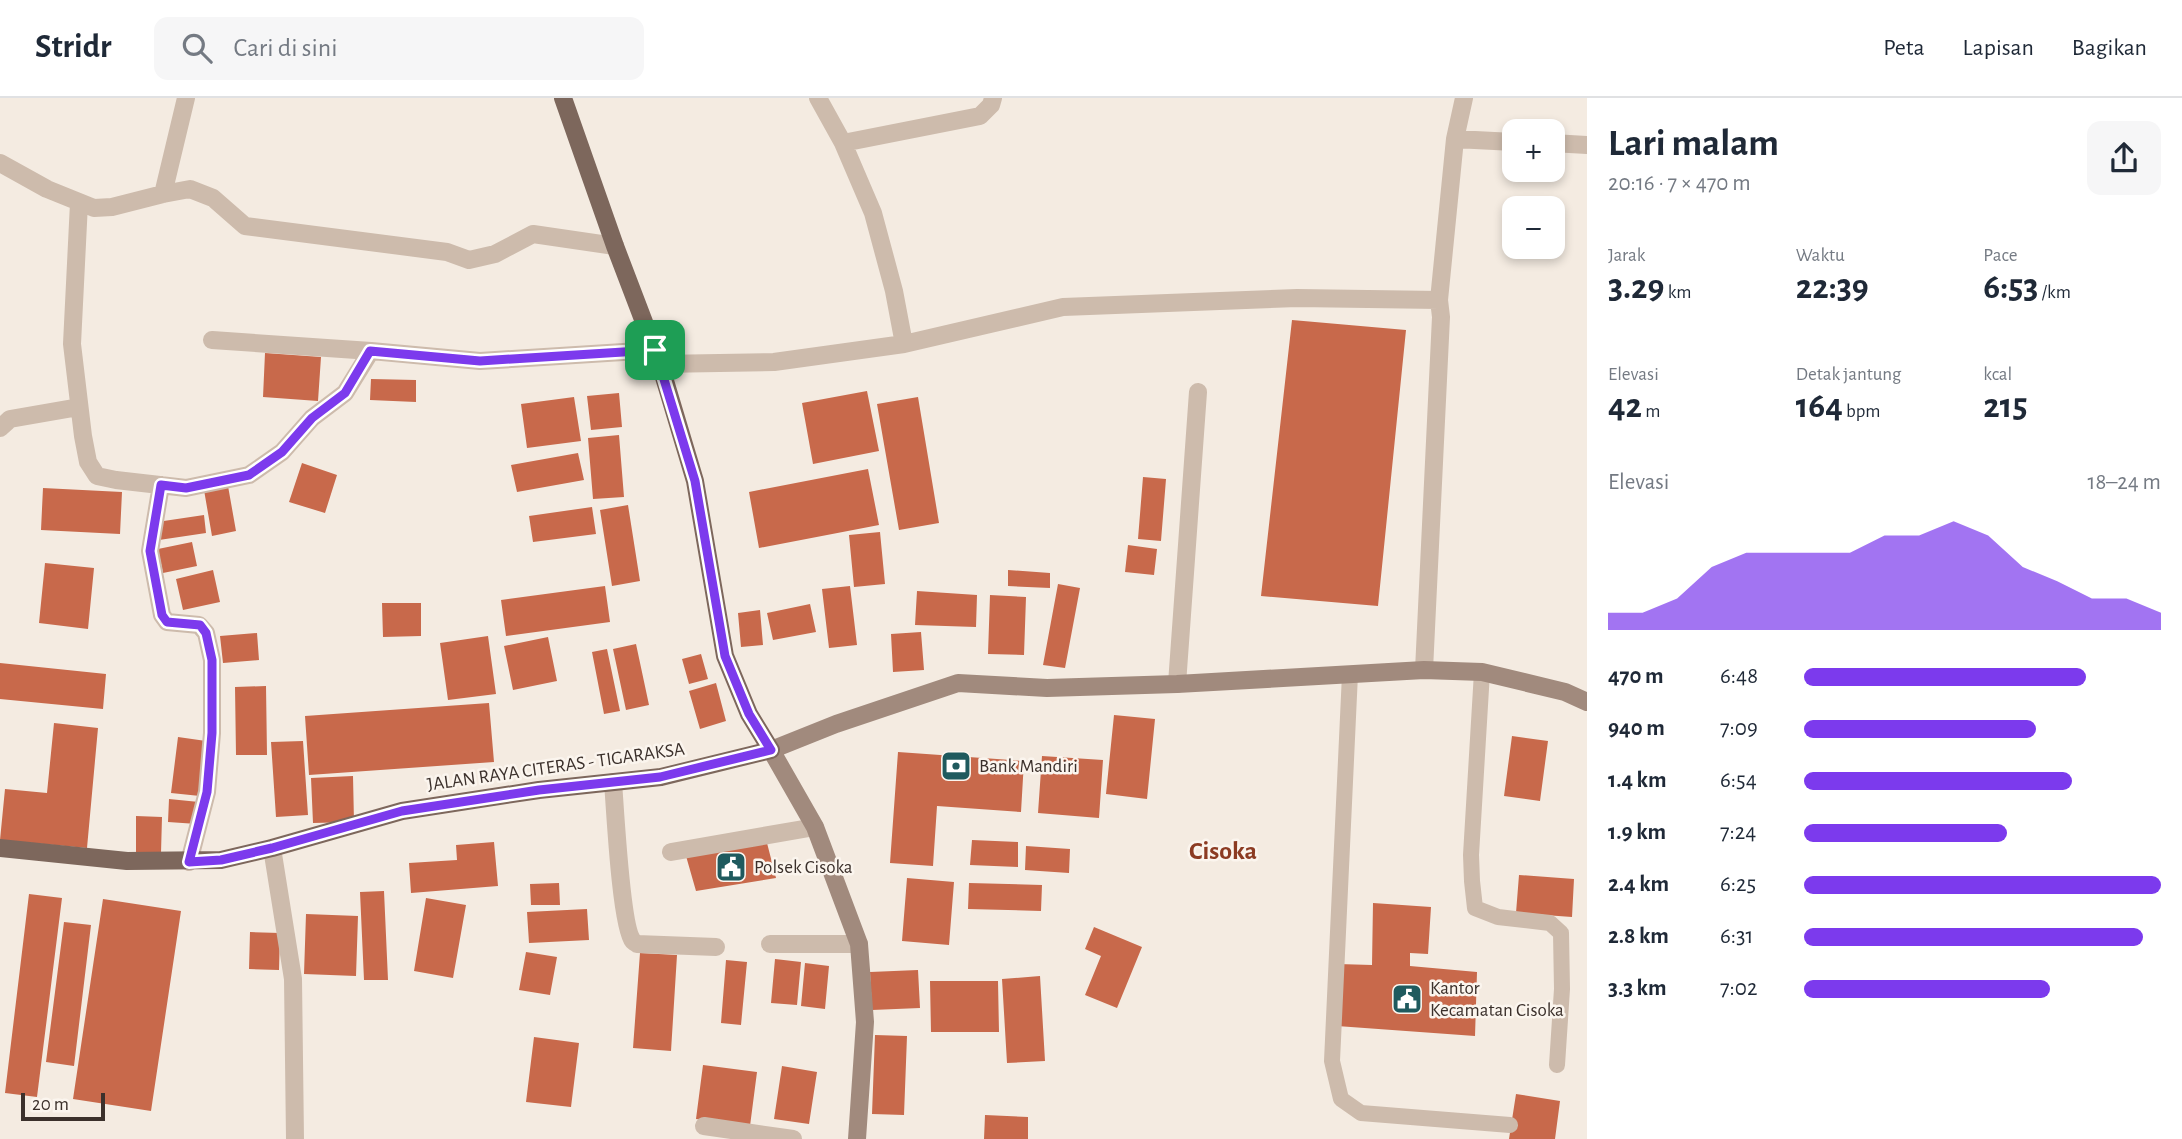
<!DOCTYPE html>
<html lang="id">
<meta charset="utf-8">
<style>
:root{--surface:#fff;--page:#f6f6f7;--text:#1f2937;--muted:#747a83;--line:#e0e1e3;--accent:#7c3aed}
body{margin:0;font-family:"Alegreya Sans",sans-serif;background:var(--page);color:var(--text);height:100vh;display:flex;flex-direction:column;font-size:26px;white-space:nowrap}
*{box-sizing:border-box;margin:0}
p{font-size:23px;color:var(--muted)}
.icon{flex:none;width:38px;height:38px;fill:none;stroke:currentColor;stroke-width:2;stroke-linecap:round;stroke-linejoin:round}
.map{position:relative;flex:1;overflow:hidden}
.side{display:flex;flex-direction:column;background:var(--surface);width:595px}
.side>*{flex:none}
.controls{position:absolute;left:1502px;top:21px;display:grid;gap:14px}
.controls a{display:grid;place-items:center;width:63px;height:63px;border-radius:14px;background:var(--surface);box-shadow:0 4px 10px #0003;font-size:35px}
.scale{position:absolute;left:21px;bottom:18px;width:84px;box-sizing:border-box;padding-left:7px;border:4px solid #3b302b;border-top:0;font-size:19px;line-height:24px;white-space:nowrap;color:#3b302b;-webkit-text-stroke:5px #fbf5ee;paint-order:stroke}
.pin{position:absolute;display:grid;place-items:center;width:60px;height:60px;color:#fff;margin:-30px;border-radius:14px;box-shadow:0 4px 10px #0006}
.round{display:grid;place-items:center;flex:none;width:74px;height:74px;border-radius:14px;background:var(--page)}
.head{display:flex;align-items:center;justify-content:space-between;height:119px;padding:0 21px}
h1{font-size:38px;font-weight:600;line-height:52px}
.metrics{display:grid;grid-template-columns:repeat(3,1fr);gap:10px;height:119px;padding:7px 21px}
.metrics div{display:grid;align-content:center}
.metrics b{font-size:35px;font-weight:600}
.metrics small{font-size:19px;font-weight:400}
.metrics p{font-size:19px}
.chart{height:196px;padding:14px 21px}
.chart p{display:flex;justify-content:space-between}
.chart svg{width:100%;height:126px;margin-top:7px;fill:var(--accent);opacity:.7}
ul{padding:0 21px;list-style:none;font-size:23px}
li{display:grid;grid-template-columns:112px 84px 1fr;align-items:center;height:52px}
li i{height:18px;border-radius:9px;background:var(--accent)}
header{display:flex;align-items:center;gap:42px;box-sizing:border-box;height:98px;padding:0 35px;background:var(--surface);border-bottom:2px solid var(--line)}
header strong{font-size:33px}
nav{display:flex;gap:38px;margin-inline-start:auto;font-size:24px}
.search{width:490px;height:63px;background:var(--page);display:flex;align-items:center;gap:18px;box-sizing:border-box;padding:0 24px;border-radius:14px;color:var(--muted);font-size:26px}
main{display:flex;flex:1;min-height:0}
.map>svg:first-child{display:block}
</style>
<header>
<strong>Stridr</strong>
<div class="search"><svg class="icon" aria-label="search" viewBox="0 0 24 24"><circle cx="10" cy="10" r="6"/><path d="M15 15l6 6"/></svg>Cari di sini</div>
<nav><a>Peta</a><a>Lapisan</a><a>Bagikan</a></nav>
</header>
<main>
<div class="map">
<svg width="1587" height="1041" viewBox="0 0 1587 1041">
<rect width="100%" height="100%" fill="#f4ebe1"/>
<path fill="#c8694b" d="M1292,222L1406,232L1378,508L1261,498Z
M265,255L321,259L318,303L263,299Z
M371,281L416,282V304L370,302Z
M867,293L879,353L813,366L802,305Z
M619,295L622,329L591,332L587,298Z
M574,299L581,343L527,350L521,306Z
M918,299L939,425L899,432L877,306Z
M619,337L624,399L593,401L588,340Z
M578,355L584,382L517,394L511,367Z
M302,365L337,377L325,415L289,404Z
M868,371L879,427L759,450L749,394Z
M1143,379L1166,381L1161,443L1138,441Z
M228,388L236,433L212,438L204,392Z
M43,390L122,394L120,436L41,432Z
M628,407L640,483L612,488L600,412Z
M592,409L596,436L533,444L529,418Z
M204,417L206,435L159,442L157,424Z
M880,434L885,486L854,489L849,437Z
M192,444L197,468L163,475L158,451Z
M1128,447L1157,451L1154,477L1125,474Z
M45,465L94,470L88,531L39,525Z
M213,472L220,504L183,512L176,481Z
M1008,472L1050,475V490L1008,488Z
M1058,486L1080,490L1065,570L1043,567Z
M605,488L610,524L506,538L501,502Z
M850,488L857,547L829,550L822,491Z
M917,493L977,497L976,529L915,527Z
M990,497L1026,499L1024,557L988,556Z
M382,505H421V538L383,539Z
M810,506L816,534L773,542L767,515Z
M760,512L763,547L741,549L738,515Z
M921,534L924,572L893,574L891,536Z
M257,535L259,562L223,565L220,538Z
M488,538L496,596L448,602L440,545Z
M548,539L557,583L513,592L504,548Z
M636,546L649,607L626,612L613,551Z
M607,551L620,613L604,616L592,554Z
M701,556L708,581L689,586L682,561Z
M0,565L106,576L103,611L0,601Z
M716,585L726,623L700,631L689,593Z
M266,588L267,657H236L235,589Z
M489,605L494,664L309,677L305,618Z
M1114,617L1155,621L1147,701L1106,696Z
M54,625L98,630L87,750L0,742L5,691L47,695Z
M1512,638L1548,643L1540,703L1504,698Z
M178,639L206,643L200,698L171,695Z
M303,643L308,717L276,719L271,644Z
M898,654L1024,663L1021,714L937,708L933,768L890,765Z
M1042,658L1103,662L1099,720L1038,715Z
M353,678L354,724L313,725L311,680Z
M169,701L199,704L197,726L168,724Z
M136,718L162,719L161,755H136Z
M972,742L1018,744V769L970,767Z
M494,744L498,788L411,795L409,765L457,762L456,747Z
M767,745L776,780L696,793L686,758Z
M1026,748L1070,751L1069,775L1025,772Z
M1519,777L1574,781L1572,819L1516,815Z
M907,780L954,784L949,847L902,843Z
M559,785L560,807H531L530,786Z
M969,785L1042,787L1041,813L968,811Z
M384,793L388,882H364L360,794Z
M29,796L62,800L37,999L5,995Z
M426,800L466,807L453,880L414,873Z
M103,801L181,813L151,1013L73,1001Z
M1373,805L1431,809L1428,856L1410,855V868L1477,874L1475,938L1337,928L1338,866L1372,867Z
M587,811L589,842L529,845L527,814Z
M306,816L358,818L356,878L304,876Z
M64,824L91,827L74,968L46,964Z
M1094,829L1142,849L1117,910L1085,897L1101,858L1085,851Z
M250,834L280,835L279,872L249,871Z
M526,854L557,859L550,897L519,892Z
M640,855L677,857L671,953L633,950Z
M775,861L801,864L797,907L771,905Z
M726,862L747,864L741,927L721,925Z
M805,865L829,868L825,911L801,908Z
M918,872L920,910L872,912L870,874Z
M1040,878L1045,963L1007,965L1002,881Z
M930,883H998L999,934H931Z
M875,937L907,938L904,1017L872,1016Z
M534,939L579,945L571,1009L526,1004Z
M703,967L757,974L750,1028L696,1021Z
M782,968L817,974L809,1026L774,1021Z
M1516,996L1560,1003L1555,1041H1509Z
M985,1017L1028,1019V1041H984Z"/>
<g fill="none" stroke-linecap="round" stroke-linejoin="round">
<path stroke="#cdbbac" stroke-width="16" d="M1482,574L1471,757L1472,783L1475,810L1498,819L1550,825L1561,835L1562,891L1557,967
M1350,576L1332,963L1341,1001L1361,1015L1510,1027"/>
<path stroke="#cdbbac" stroke-width="18" d="M818,0L843,45L873,115L894,193L904,246
M1455,41L1514,44
M843,45L980,18L991,7L993,0
M1552,45L1587,47
M0,65L47,91L94,110L112,109L163,96L190,91L213,100L245,128L447,154L469,162L495,156L533,136L615,148
M163,96L186,0
M79,105L72,246L83,338L88,364L97,378L116,382L186,390L249,377L282,354L312,320L345,295L371,253L480,263L655,252
M212,242L371,253
M660,266L774,264L904,246L1063,209L1297,200L1439,202
M0,330L10,321L79,309
M161,387L150,453L162,517L167,524L199,527L206,535L212,562V635L207,694L189,764
M1424,572L1441,219L1439,202L1455,41L1464,0
M1177,586L1198,294
M613,684C615,709 621,829 633,843C634,844 636,845 637,846L716,849
M272,750L293,881L295,1041
M671,754L815,729
M770,846H859
M704,1028L793,1041"/>
<path stroke="#a18a7d" stroke-width="18" d="M857,1041L865,924L859,846L815,729L771,652L836,626L958,585L1047,590L1177,586L1424,572L1482,574L1565,594L1587,604"/>
<path stroke="#7d675c" stroke-width="18" d="M0,750L127,763L221,762L272,750L402,713L539,692L661,679L771,652L749,616L725,558L695,383L660,266L615,148L563,0"/>
</g>
<g fill="none" stroke-linecap="round" stroke-linejoin="round">
<g stroke="#fff" stroke-width="14">
<path id="route" d="M655,252L695,383L725,558L749,616L771,652L660,679L539,692L402,713L272,750L221,762L189,764L207,694L212,635V562L206,535L200,527L167,524L162,517L150,453L161,387L186,390L249,377L282,354L312,320L345,295L370,253L480,263Z"/>
</g>
<use href="#route" stroke="#7c3aed" stroke-width="9"/>
</g>
<defs>
<g id="bank-square" transform="scale(1.575)"><rect x="-9" y="-9" width="18" height="18" rx="4" fill="#1f5a5e" stroke="#fbf5ee"/><path d="M-6-4H6V4H-6ZM0-2.3a2.3 2.3 0 1 0 0 4.6a2.3 2.3 0 1 0 0-4.6Z" fill="#fff"/></g>
<g id="civic-square" transform="scale(1.575)"><rect x="-9" y="-9" width="18" height="18" rx="4" fill="#1f5a5e" stroke="#fbf5ee"/><path d="M-.6-6.5H3V-4.5H.6V-3L4-1V1h2V6H-6V1h2V-1L-.6-3ZM-1.2 2.5V6h2.4V2.5Z" fill="#fff"/></g>
</defs>
<g fill-rule="evenodd">
<use href="#bank-square" x="956" y="668"/>
<use href="#civic-square" x="731" y="769"/>
<use href="#civic-square" x="1407" y="901"/>
</g>
<g text-anchor="middle" dominant-baseline="central" stroke-width="5" stroke-linejoin="round" paint-order="stroke">
<g font-size="19" fill="#3b302b" stroke="#fbf5ee" text-anchor="start">
<text x="979" y="668">Bank Mandiri</text>
<text x="754" y="769">Polsek Cisoka</text>
<text x="1430" y="890">Kantor<tspan x="1430" dy="22">Kecamatan Cisoka</tspan></text>
</g>
<g font-size="19" fill="#3b302b" stroke="#fbf5ee">
<text transform="translate(556 669) rotate(-8)">JALAN RAYA CITERAS - TIGARAKSA</text>
</g>
<g font-size="26" font-weight="bold" fill="#8c3b22" stroke="#fbf5ee">
<text x="1223" y="753">Cisoka</text>
</g>
</g>
</svg>
<div class="controls">
<a>+</a>
<a>−</a>
</div>
<div class="scale">20 m</div>
<div class="pin" style="left:655px;top:252px;background:#1e9e55"><svg class="icon" aria-label="arrive" viewBox="0 0 24 24"><path d="M6 21V4h12l-3 4 3 4H6"/></svg></div>
</div>
<section class="side">
<div class="head"><div><h1>Lari malam</h1><p>20:16 · 7 × 470 m</p></div><a class="round"><svg class="icon" aria-label="share" viewBox="0 0 24 24"><path d="M12 15V3M7 8l5-5 5 5M5 13v7h14v-7"/></svg></a></div>
<div class="metrics">
<div><p>Jarak</p><b>3.29<small> km</small></b></div>
<div><p>Waktu</p><b>22:39</b></div>
<div><p>Pace</p><b>6:53<small> /km</small></b></div>
</div>
<div class="metrics">
<div><p>Elevasi</p><b>42<small> m</small></b></div>
<div><p>Detak jantung</p><b>164<small> bpm</small></b></div>
<div><p>kcal</p><b>215</b></div>
</div>
<div class="chart"><p><span>Elevasi</span>18–24 m</p>
<svg viewBox="0 0 160 44" preserveAspectRatio="none"><path d="M0 44V38L10 38L20 33L30 22L40 17L50 17L60 17L70 17L80 11L90 11L100 6L110 11L120 22L130 27L140 33L150 33L160 38V44z"/></svg>
</div>
<ul>
<li><b>470 m</b>6:48<i style="width:79%"></i></li>
<li><b>940 m</b>7:09<i style="width:65%"></i></li>
<li><b>1.4 km</b>6:54<i style="width:75%"></i></li>
<li><b>1.9 km</b>7:24<i style="width:57%"></i></li>
<li><b>2.4 km</b>6:25<i style="width:100%"></i></li>
<li><b>2.8 km</b>6:31<i style="width:95%"></i></li>
<li><b>3.3 km</b>7:02<i style="width:69%"></i></li>
</ul>
</section>
</main>
